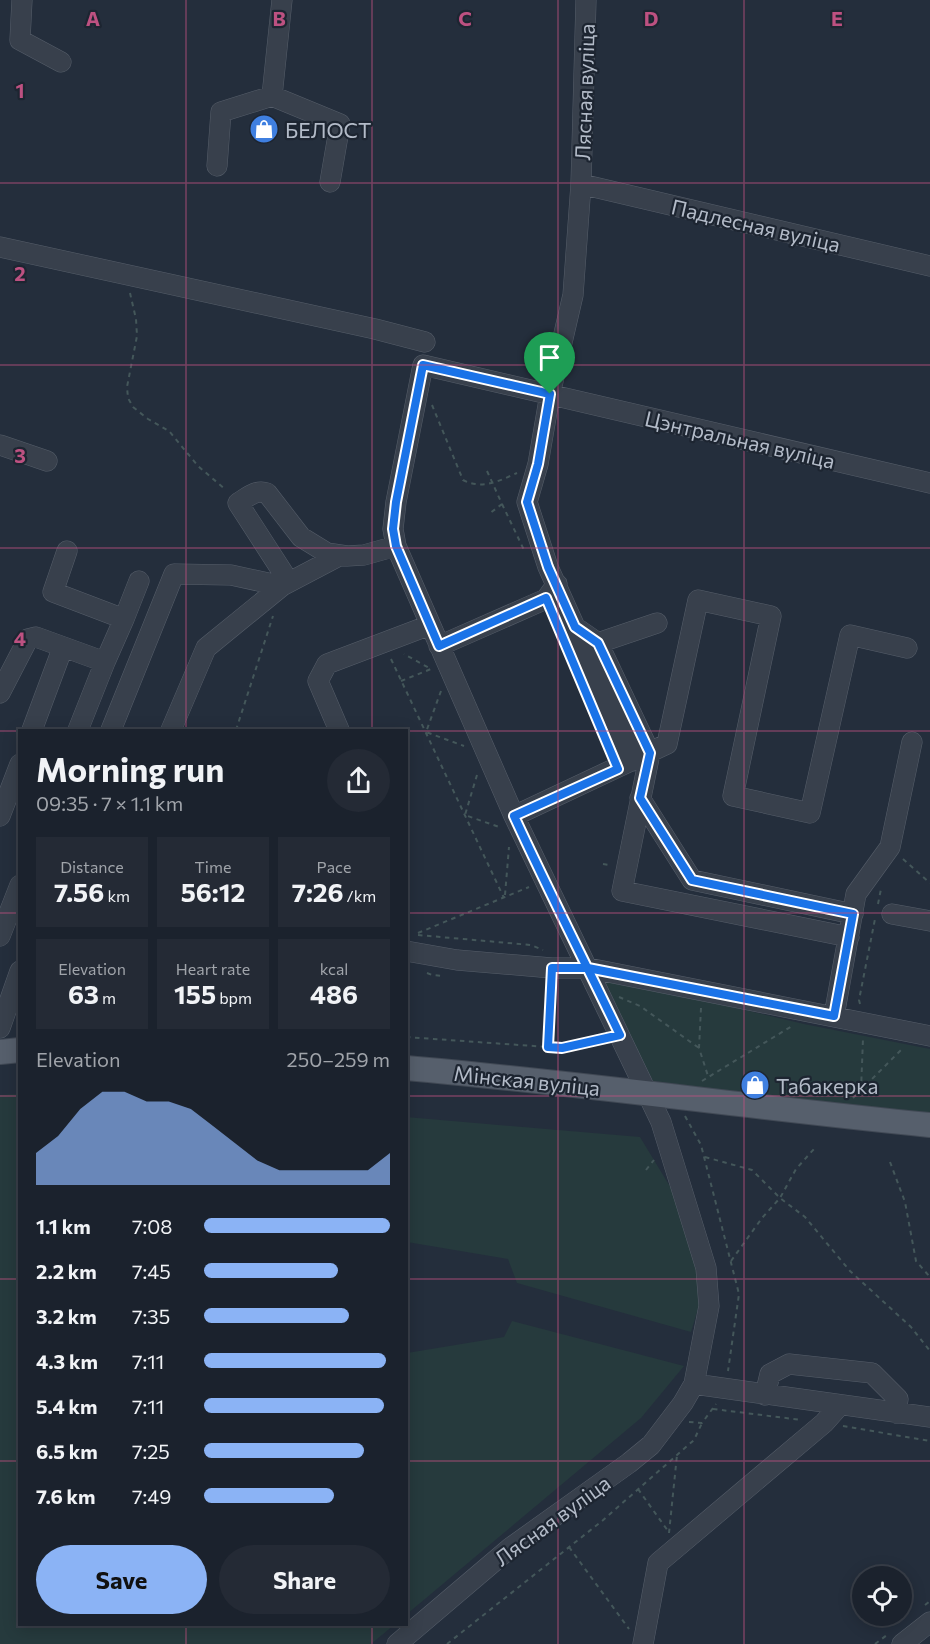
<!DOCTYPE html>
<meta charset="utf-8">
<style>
:root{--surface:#1b222d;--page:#242a35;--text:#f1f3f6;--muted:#a0a4aa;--line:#393f49;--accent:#8bb3f5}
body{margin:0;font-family:Commissioner,sans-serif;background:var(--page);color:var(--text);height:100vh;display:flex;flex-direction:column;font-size:22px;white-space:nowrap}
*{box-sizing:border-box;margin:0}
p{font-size:20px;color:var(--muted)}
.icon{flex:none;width:33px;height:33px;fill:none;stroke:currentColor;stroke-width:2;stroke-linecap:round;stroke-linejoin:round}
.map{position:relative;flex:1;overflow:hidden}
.drawer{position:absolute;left:18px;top:729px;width:390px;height:897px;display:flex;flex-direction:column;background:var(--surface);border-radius:0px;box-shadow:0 3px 15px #0003,0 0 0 2px var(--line)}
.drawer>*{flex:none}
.buttons{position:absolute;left:852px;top:1566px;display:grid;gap:12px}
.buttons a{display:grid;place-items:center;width:60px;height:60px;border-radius:50%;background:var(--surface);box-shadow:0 3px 15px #0003,0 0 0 2px var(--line);font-size:30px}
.pin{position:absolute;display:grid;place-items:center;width:51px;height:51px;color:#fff;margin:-62px -26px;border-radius:50% 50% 50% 0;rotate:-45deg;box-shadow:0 0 6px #0007}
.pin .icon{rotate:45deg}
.round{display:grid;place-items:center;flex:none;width:63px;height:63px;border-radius:32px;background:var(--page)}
.summary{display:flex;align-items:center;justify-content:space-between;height:102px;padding:0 18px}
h1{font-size:33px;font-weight:700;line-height:45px}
.stats{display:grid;grid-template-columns:repeat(3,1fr);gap:9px;height:102px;padding:6px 18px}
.stats div{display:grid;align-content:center;border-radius:0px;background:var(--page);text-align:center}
.stats b{font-size:26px;font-weight:700}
.stats small{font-size:16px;font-weight:400}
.stats p{font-size:16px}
.chart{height:168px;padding:12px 18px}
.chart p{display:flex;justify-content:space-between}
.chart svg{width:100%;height:108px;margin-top:6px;fill:var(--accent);opacity:.7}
.action{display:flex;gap:12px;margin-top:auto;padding:12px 18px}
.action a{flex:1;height:69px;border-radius:36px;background:var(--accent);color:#111;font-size:24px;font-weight:700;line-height:69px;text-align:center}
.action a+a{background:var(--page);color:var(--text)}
ul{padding:0 18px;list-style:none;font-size:20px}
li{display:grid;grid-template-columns:96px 72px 1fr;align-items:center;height:45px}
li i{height:15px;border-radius:8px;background:var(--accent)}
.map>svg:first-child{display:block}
</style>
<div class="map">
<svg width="930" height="1644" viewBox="0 0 930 1644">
<rect width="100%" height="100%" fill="#242e3c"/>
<path fill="#263a3d" d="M601,976L804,1024L930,1049V1117L653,1081Z
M19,1094L20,1624L394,1625L371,1644H0V1095Z
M406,1117L640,1137L680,1203L704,1289L691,1332L517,1283L508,1259L407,1242Z
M512,1321L684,1366L641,1418L407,1614V1353L504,1337Z"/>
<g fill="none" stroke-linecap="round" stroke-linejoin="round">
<g stroke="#565e6a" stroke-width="21">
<path id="minor" d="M22,0L20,40L61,62
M586,0L581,184L573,295L550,394L538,464L527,502L548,567L575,627L598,643L657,623
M272,96L282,0
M217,166L221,112L272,96L340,124L330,182
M581,184L930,266
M0,247L375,329L425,342
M0,445L47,461
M67,551L53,592L124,619L105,662
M289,582L238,503C248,497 256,489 267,493L301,537L327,553L347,556L364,555L396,546
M124,619L139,581
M575,627L632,761
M598,643L650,753L622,891L849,937
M439,646L546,599L557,584
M0,693L28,639L36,637L105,662L78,730
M32,730L63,647
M111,730L174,574L231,575L282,586
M171,730L206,648L282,586L341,555
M339,730L318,681L327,664L430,625
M640,798L692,880L853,914
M0,816L20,764
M514,816L667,744L698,600L771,616L733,796L810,813L850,635L907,648
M892,914L930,921
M0,936L20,885
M406,951L457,960L552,968H588L930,1036
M834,1016L856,894L890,847L912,742
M0,1028L20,971
M694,1384L930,1417
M765,1395L770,1374L789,1364L872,1373L898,1399L896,1413
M397,1644L510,1548L629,1463L651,1445L683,1403L694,1384L709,1306L706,1268L661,1122L514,816L396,546L393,529L396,502L423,365L930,483
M643,1644L658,1563L824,1423L840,1405
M902,1644L930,1622"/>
</g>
<g stroke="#414955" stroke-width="26">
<path id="major" d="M0,1052L20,1050
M406,1068C581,1083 755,1108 930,1125"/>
</g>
<path stroke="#44575a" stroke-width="2" stroke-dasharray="4.5 4.5" stroke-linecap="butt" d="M130,293L136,319L137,336L127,387L128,398L133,407L148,419L169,431L198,466L226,490
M432,405L463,480C482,490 499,481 517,473
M487,471L502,504L489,514
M502,504L524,550
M391,659L504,898
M401,681L431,669L404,654
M441,691L426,732L464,746
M236,730L273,616
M477,775L465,815L499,827
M903,859L930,883
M603,864L609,865
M505,895L509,847
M878,904L881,889
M418,933L529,887
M418,935L531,945L543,950
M427,973L432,975L442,976
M619,997L640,1006L699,1048
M860,1004L859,1000L875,919
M701,1008L699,1048L708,1076
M406,1037L562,1048L603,1039
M548,1047L551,984
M702,1081L792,1026
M861,1090L863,1039
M853,1098L902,1049
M685,1116L701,1145L739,1294L728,1371
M705,1157L752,1170L780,1198L805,1217L850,1271L911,1327L930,1351
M890,1162L905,1202L916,1261L930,1277
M646,1170L654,1160
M731,1261L762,1218L780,1198L796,1169L814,1149
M713,1409L802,1420
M689,1422L702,1423L716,1404
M843,1426L930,1441
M638,1489L668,1531
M669,1533L677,1455
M569,1547L629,1629
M925,1605L930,1601
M447,1644L602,1521L694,1440L702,1423
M875,1644L887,1635"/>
<use href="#minor" stroke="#38404c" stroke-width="20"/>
<use href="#major" stroke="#565f6c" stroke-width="24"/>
</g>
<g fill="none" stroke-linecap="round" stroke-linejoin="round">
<g stroke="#fff" stroke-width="12">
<path id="route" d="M550,394L423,365L396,502L393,529L396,546L439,646L546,598L618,769L514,816C548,890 585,962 620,1035L562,1048L548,1047L552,968H588L834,1016L853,914L692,880L640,798L650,753L598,643L575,627L548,567L527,502L538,464L550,394"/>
</g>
<use href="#route" stroke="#1a73e8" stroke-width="8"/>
</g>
<path fill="none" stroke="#bd5181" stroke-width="1.5" stroke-opacity="0.55" d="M186,0V730M372,0V730M558,0V1644M744,0V1644M0,183H930M0,365H930M0,548H930M0,731H20M406,731H930M0,913H20M406,913H930M0,1096H20M406,1096H930M0,1279H20M406,1279H930M0,1461H20M406,1461H930M186,1624V1644M372,1624V1644"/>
<defs>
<g id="shop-disc" transform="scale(1.5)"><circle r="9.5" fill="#3f7fe0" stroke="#1d2531"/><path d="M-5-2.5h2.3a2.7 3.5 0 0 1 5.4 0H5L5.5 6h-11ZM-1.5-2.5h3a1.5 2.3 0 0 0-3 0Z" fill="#fff"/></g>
</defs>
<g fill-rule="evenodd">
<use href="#shop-disc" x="264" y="129"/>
<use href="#shop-disc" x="755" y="1085"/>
</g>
<g text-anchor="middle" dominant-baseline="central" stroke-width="4.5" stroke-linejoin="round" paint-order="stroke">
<g font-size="21" fill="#b3bbc8" stroke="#1d2531">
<text transform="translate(584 92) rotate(-88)">Лясная вуліца</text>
<text transform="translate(756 225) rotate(13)">Падлесная вуліца</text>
<text transform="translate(740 439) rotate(13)">Цэнтральная вуліца</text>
<text transform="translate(527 1080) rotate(6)">Мінская вуліца</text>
<text transform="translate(552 1520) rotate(-36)">Лясная вуліца</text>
</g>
<g font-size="21" fill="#b3bbc8" stroke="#1d2531" text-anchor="start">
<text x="285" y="129">БЕЛОСТ</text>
<text x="776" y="1085">Табакерка</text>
</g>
</g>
<g font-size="20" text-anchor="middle" font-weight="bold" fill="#bd5181" stroke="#1d2531" stroke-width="4.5" stroke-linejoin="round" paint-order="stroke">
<text x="93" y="26">A</text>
<text x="279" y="26">B</text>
<text x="465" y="26">C</text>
<text x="651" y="26">D</text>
<text x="837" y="26">E</text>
<text x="20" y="98">1</text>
<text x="20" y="281">2</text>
<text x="20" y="463">3</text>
<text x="20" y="646">4</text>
</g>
</svg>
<div class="buttons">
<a><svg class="icon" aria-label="locate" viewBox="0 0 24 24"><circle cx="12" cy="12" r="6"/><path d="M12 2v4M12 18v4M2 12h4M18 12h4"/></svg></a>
</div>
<div class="pin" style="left:550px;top:394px;background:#1e9e55"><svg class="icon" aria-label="arrive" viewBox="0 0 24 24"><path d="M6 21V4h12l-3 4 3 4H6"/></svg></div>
<section class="drawer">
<div class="summary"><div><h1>Morning run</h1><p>09:35 · 7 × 1.1 km</p></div><a class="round"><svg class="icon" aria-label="share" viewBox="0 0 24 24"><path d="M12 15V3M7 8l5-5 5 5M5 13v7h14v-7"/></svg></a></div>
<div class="stats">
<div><p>Distance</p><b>7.56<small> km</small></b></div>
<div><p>Time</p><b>56:12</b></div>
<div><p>Pace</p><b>7:26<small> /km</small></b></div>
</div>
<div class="stats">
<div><p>Elevation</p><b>63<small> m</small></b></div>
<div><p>Heart rate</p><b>155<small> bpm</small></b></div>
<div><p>kcal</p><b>486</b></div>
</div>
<div class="chart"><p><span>Elevation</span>250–259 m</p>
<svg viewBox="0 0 160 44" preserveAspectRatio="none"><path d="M0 44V31L10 24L20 13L30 6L40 6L50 10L60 10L70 13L80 20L90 27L100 34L110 38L120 38L130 38L140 38L150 38L160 31V44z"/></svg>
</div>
<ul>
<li><b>1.1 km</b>7:08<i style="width:100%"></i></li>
<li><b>2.2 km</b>7:45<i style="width:72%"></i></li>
<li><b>3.2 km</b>7:35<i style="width:78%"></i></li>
<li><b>4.3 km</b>7:11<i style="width:98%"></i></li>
<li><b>5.4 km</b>7:11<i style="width:97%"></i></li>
<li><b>6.5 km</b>7:25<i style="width:86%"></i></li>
<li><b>7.6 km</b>7:49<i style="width:70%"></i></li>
</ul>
<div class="action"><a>Save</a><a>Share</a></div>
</section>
</div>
